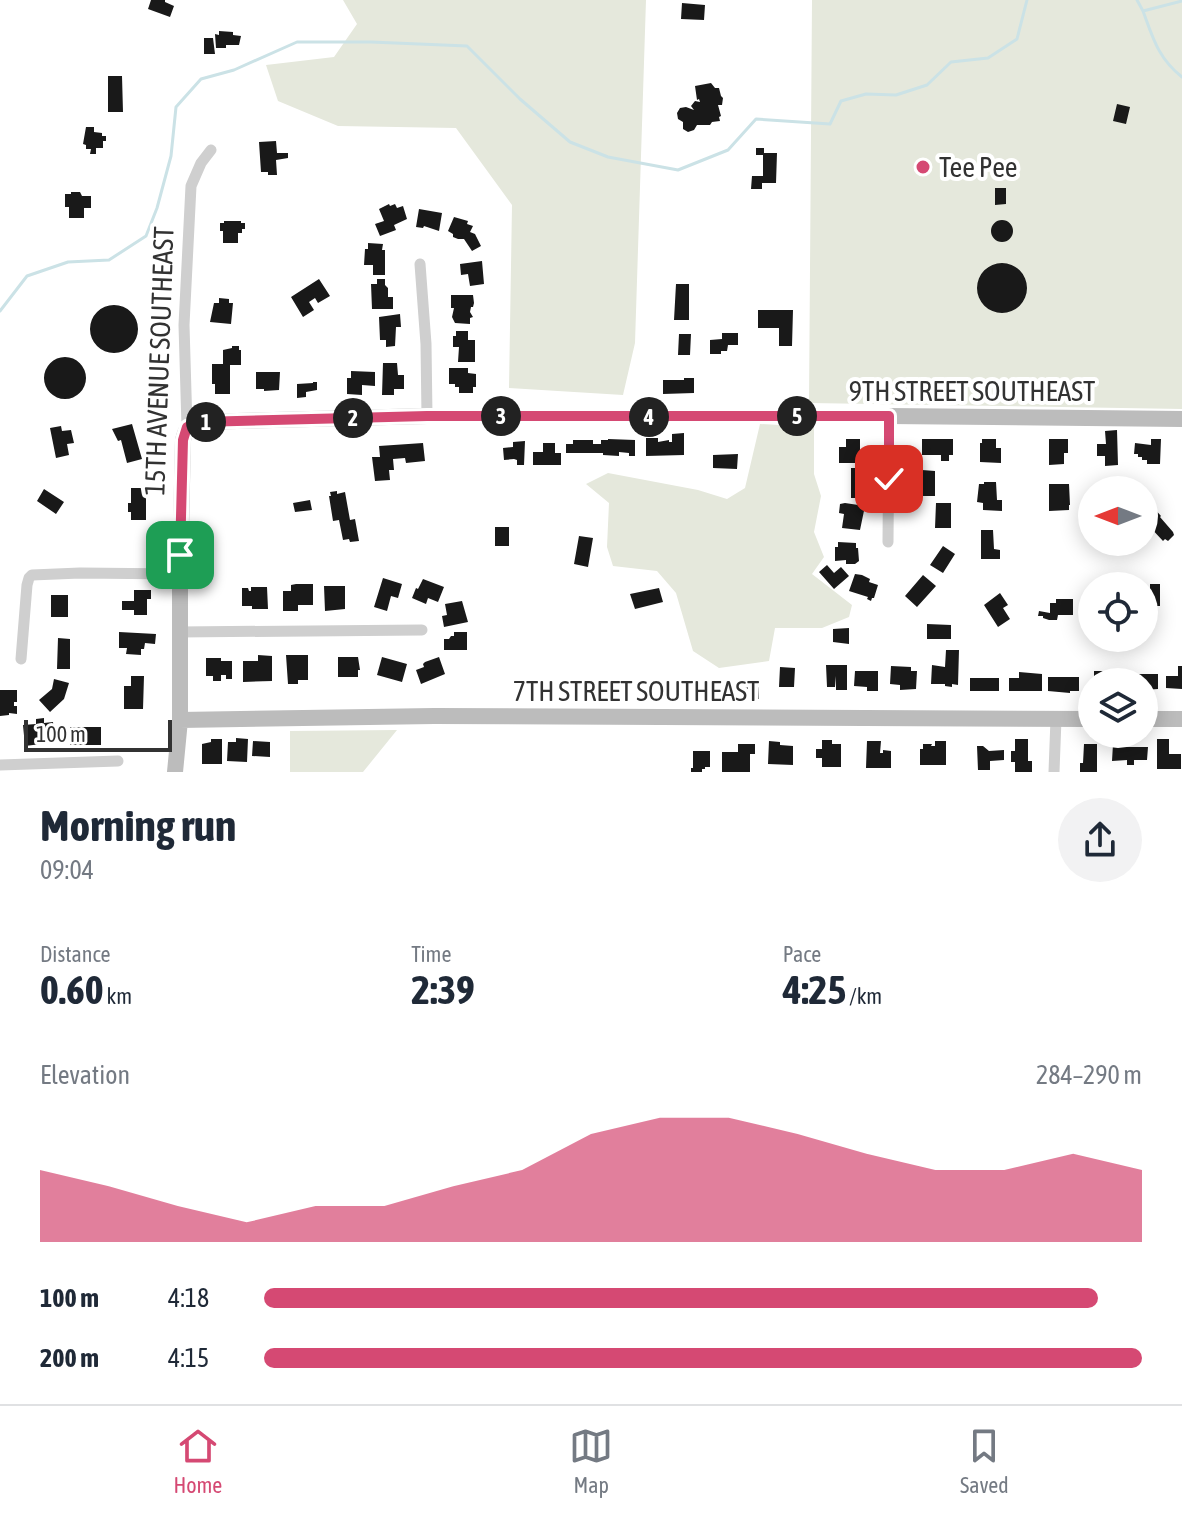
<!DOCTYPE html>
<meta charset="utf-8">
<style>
:root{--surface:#fff;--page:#f2f2f3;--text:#1f2937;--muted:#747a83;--line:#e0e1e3;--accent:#d54973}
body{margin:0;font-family:"Asap Condensed",sans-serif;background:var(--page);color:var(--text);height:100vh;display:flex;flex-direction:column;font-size:30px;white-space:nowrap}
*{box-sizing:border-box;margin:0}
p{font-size:26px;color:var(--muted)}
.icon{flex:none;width:44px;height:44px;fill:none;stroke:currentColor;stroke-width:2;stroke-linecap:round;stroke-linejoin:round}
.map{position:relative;height:772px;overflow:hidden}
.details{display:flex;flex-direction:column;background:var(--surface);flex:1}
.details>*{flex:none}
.needle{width:52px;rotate:270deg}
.fabs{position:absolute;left:1078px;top:476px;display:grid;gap:16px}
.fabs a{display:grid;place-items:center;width:80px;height:80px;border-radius:50%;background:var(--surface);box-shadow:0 4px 20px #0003;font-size:40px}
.scale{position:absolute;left:24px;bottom:20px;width:148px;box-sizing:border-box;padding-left:8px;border:4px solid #323232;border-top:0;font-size:22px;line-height:28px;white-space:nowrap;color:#323232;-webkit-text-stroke:6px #fff;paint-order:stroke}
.pin{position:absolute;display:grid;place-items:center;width:68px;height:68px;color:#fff;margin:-34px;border-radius:16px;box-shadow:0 4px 12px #0006}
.km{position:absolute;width:40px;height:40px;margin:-20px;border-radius:50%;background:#222;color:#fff;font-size:22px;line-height:40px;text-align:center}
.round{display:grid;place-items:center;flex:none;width:84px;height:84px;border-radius:42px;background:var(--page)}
.headline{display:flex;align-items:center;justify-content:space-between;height:136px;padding:0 40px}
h1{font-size:44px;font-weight:700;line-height:60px}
.metrics{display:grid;grid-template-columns:repeat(3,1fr);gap:12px;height:136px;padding:8px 40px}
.metrics div{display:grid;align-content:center}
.metrics b{font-size:40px;font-weight:700}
.metrics small{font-size:22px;font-weight:400}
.metrics p{font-size:22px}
.chart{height:224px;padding:16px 40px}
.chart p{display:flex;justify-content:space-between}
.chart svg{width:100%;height:144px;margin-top:8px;fill:var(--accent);opacity:.7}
ul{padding:0 40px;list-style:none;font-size:26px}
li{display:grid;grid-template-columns:128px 96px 1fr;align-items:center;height:60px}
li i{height:20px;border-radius:10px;background:var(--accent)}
.tab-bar{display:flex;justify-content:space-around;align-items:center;height:112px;border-top:2px solid var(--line);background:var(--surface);font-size:22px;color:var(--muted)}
.tab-bar a{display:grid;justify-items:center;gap:4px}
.tab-bar .current{color:var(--accent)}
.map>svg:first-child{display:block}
</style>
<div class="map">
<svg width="1182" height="772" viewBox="0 0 1182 772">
<rect width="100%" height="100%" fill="#fff"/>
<path fill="#e5e8dc" d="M343,0H646L635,343L623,395L509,388L512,205L456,128L338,126L278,101L266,65L334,57L357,24Z
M812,0H1182V409L809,403Z
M760,424L814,427V474L821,496L814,532L824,557L812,574L852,605L849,617L822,628H775L769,661L719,668L693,651L676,593L657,571L613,566L607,547L609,503L586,484L608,473L698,490L727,499L745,488Z
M397,730L363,772H290V731Z"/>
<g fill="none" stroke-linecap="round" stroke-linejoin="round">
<path stroke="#cbe2e6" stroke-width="3" d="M1137,0L1143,11L1182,1
M1143,11C1153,38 1158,58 1182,77
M0,311L27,276L68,262L109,260L146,236L157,208L171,156L176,107L201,79L234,70L297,42H371L467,46L520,99L570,142L608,157L678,170L728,150L756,119L830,124L841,101L866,94L896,95L927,85L951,62L988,58L1017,39L1027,0"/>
</g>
<path fill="#191919" d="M151,0H165V2L174,6L170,17L148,9Z
M682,3L705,5L704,20L681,19Z
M219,31L233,32V35L241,36L239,45H226V48H216L215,34L219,35Z
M204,38H213L215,54H204Z
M108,76H122L123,112H108Z
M711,83L715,88H719L721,96L723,98L722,105H718L721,116L719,117L720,121L712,122L710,125H697L694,130L688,132L683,129V122L678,119L677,113L680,108L686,107L694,110L691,106L695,101L700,102L699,99L697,100L695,86Z
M1117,104L1130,107L1126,124L1113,121Z
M86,127H94V132L102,133V136H106V141H103V148H96V154H90L91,149H86V145L83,144Z
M276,141L277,153H288V158L276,160L277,175H268V172H261L259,142Z
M756,148H764V153H777L776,183H762V189H751L752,176H763V155H756Z
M995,188H1006V204L995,205Z
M71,192H80L82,196H91V208H84V218H69V207H65V194H71Z
M389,204L390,206L395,204L397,208L403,206L407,219L394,225L396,230L380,236L375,224L384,221L379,209Z
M419,209L442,213L439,231L424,226L423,228L416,227Z
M454,217L468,221L467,224L473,226L470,232L475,234L481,246L472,251L464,239H458L453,237V234L448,231Z
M991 231a11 11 0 1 1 22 0a11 11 0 1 1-22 0Z
M224,221H241V223H245V229H242V233H238V243H223V231H220V223H224Z
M368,243L383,244L382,250H385V275H373V265H364L365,249H368Z
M482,261L484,284L470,286L468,274L461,275L460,264Z
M977 288a25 25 0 1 1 50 0a25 25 0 1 1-50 0Z
M319,279L330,296L318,303L315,298L309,302L314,310L303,317L291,297Z
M377,279H385V285L388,288V297H393V309H372L371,284H377Z
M676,284H689V320H674Z
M451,295H473L474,303L473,307H471L470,312L473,317L470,318V324L455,323L452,317L454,308H451Z
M219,298L229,299V303H233L231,324L210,322L214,303H219Z
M90 329a24 24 0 1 1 48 0a24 24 0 1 1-48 0Z
M758,310H793L792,346H779V328H758Z
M400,314L401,327H396L395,346L386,347V340H380L379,317Z
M456,331H468V340H475V362H458L459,347H453V336H456Z
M722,333H738V345H728L727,351H721V354H710V340L722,339Z
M679,334H691L690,355H678Z
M232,346H239V350H241V365H230V394H215V384H212V364H223V350L232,348Z
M44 378a21 21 0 1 1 42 0a21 21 0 1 1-42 0Z
M383,363H397L398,375H404V389H394V395H382Z
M449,368H468V373L476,374V387H473V393H459V387H455V384H449Z
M351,371L375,372V386L362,385V395L347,394V378H351Z
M256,372H280L279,390L264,391V389H256Z
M684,378H694V393L663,394V380H684Z
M313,382H317V390L306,392V397L297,398V384L313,383Z
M132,424L142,459L127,463L121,440L118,441L112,429Z
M61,426L62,431L71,430L74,443L67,444L69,455L56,458L50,428Z
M1117,430L1118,465L1105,466V456H1097V444H1106L1105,431Z
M684,433V455L646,456V438H658V442L669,440V442H672V434Z
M608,439L635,440V456H629V453L619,452V456L603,455V453H566V444H573V440H593V444H601V440H608Z
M846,439H860V451H865V463H839V447H846Z
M922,439H953V455H949V461H941V455H922Z
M982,439H996V448H1001V463L980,462V443H982Z
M1049,439H1068V453H1064V464L1049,465Z
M1151,439H1161L1160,464H1147V460H1142V457H1138V454H1134L1135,443L1151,445Z
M525,441L524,465H517V460L514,459L504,460L503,448L513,447V442Z
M423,443L425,461L406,463L405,458L393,459L394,470H389L390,480L375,481L372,457H380L379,446Z
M543,443H555V453H561V465H533V452H543Z
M738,454L737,469L713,468V455Z
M851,468H864V498H851Z
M922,470L935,471V496H914V482H922Z
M984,482H996L997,500H1002V511L983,510V503L977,502L979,484H984Z
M1049,484H1069L1070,505H1069V510L1049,511Z
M131,488H146V520H131V512H128V503H131Z
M44,489L64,502L56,514L37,501Z
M337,491V494L345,492L350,520L355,519L359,541L350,542L349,539L343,540L339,520L333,521L329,496H331L330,492Z
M310,500L312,510L295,512L293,503Z
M845,503L865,506L860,530L842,528L844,514L839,513L840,504Z
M936,503H951V528H935Z
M1150,506L1152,508L1153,507L1161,516L1160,517L1173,532L1174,535L1168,541L1165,539L1163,541L1149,526L1147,528L1144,526V516L1147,514L1144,511Z
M495,527H509V546H495Z
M981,530H993L994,549L1000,550V559H981Z
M579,536L593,538L588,567L574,564Z
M838,542L856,543V548H858L859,561L855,564H846V560L835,561V547H838Z
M943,546L955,554L943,573L930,565Z
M827,565L834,573L841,567L849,576L834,589L819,572Z
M855,574L862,575L870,579L869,582L878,585L874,598H872L871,601L867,599L868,597L849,591Z
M923,575L936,586L917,607L905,596Z
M383,578L402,584L398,598L391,596L387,611L374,607Z
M423,579L444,587L438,602L428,598L426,604L412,598L416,588L418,589Z
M296,584H313V605H298V611H283V591H291V585Z
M1150,584H1160V606H1154V613H1144V589H1150Z
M324,586H345V609L325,611Z
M251,587H267L268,609H252V606H242V588H248L249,591H251Z
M659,588L663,602L635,609L630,594Z
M134,590H151V599H147V615H134V610H122V601H134Z
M1000,593L1008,605L1003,608L1010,619L998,627L984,605Z
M51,595H68V617H51Z
M1056,599H1073V615H1058L1057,620H1049L1043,618V616H1038L1039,611L1050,613V603H1056Z
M1083,599H1092V628H1086V609H1083Z
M462,601L468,622L444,627L442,616L447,615L445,604Z
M927,624L951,625V639H927Z
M849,628V644L833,642V629Z
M119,632L156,634L155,644L145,643L144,649H141V655L126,654L127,648H119Z
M454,632H467V650H444V639H449L451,636H454Z
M58,638L70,639V669H57Z
M946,650H959L958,685L952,684V687L945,686V684H931L932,665L945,667Z
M258,655L272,656V681L243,682V661H258Z
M286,655H308V680H298V684H288Z
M338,657H358L360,670H358V677H338Z
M382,657L407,664L402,682L377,675Z
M439,657L445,674L421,684L416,670L424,667L423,664L425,662Z
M206,658H221V661H232V679H226V675H221V681H213V676H206Z
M826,665H847V690H836V676L835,687H827Z
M891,666L911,667V671H917L916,689L900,690V685L890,684Z
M1178,666H1182V689L1166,688V676H1178Z
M780,667L795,668L794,687H779Z
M855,671H878V691H867V687L854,686Z
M1094,671H1113V678H1115V682H1092V679H1094Z
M1019,672L1042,674V691H1009V678H1019Z
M1124,674H1158V689L1144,690V682H1124Z
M131,676H144L143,709H124V686H131Z
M1048,677H1079V691H1070V693L1048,691Z
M970,678H999V691H970Z
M54,679L69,683L64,699L50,712L39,700L52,689Z
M758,682L759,699H721V687L730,686V683Z
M0,690H17V702H14V706H17V714L9,713V715L0,716Z
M44,718V723L53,722L55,739L40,741L41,744L25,746L23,725L36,724V719Z
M70,727H101V745H70Z
M236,738L248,739L247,762L227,761L228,742H236Z
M211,739H222V764H202V744L211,742Z
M1015,739H1028V761H1032V772H1015V762H1011V751H1015Z
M1157,739H1169V754H1181V769H1157Z
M822,740H832V744H841V767H822V758H816V749H822Z
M253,741L270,742V757L252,756Z
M769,741L780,742V745L793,746V765L768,764Z
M867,741H881L880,753H883V750L891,751V768H866Z
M935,741H946V765H920V749H923V744H932L931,746H935Z
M738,744H755V754H750V772H722V752H738Z
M1084,744H1097V772H1080V763H1083Z
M1113,744H1126V747H1148L1147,760H1134V765H1127V760L1112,761Z
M977,746H983L989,751L1004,750V760L990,761V770H978Z
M693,751H710V767H705V769H702V772H691V768H693Z"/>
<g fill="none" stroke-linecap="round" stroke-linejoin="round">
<path stroke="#cfcfcf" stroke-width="11" d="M420,264L426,344L427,416
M187,427L184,325L191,186L201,163L211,150
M888,542L889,416
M179,632L422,630
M21,659L27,585L29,578L32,575L80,573L180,574
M0,765L118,761
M1054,772L1056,719"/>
<path stroke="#bcbcbc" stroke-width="16" d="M1144,719H1182
M180,720L434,716L1092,719
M175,772L180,720V574L183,440C186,429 187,425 199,422L427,416H889L1182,419"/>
</g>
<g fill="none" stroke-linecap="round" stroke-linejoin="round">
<g stroke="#fff" stroke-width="16">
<path id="route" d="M180,555L183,440L187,427L199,422L427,416H889V479"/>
</g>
<use href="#route" stroke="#d54973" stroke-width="10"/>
</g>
<circle fill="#d54973" stroke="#fff" stroke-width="3" cx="923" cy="167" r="8"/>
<g text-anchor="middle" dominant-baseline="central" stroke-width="8" stroke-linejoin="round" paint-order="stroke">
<g font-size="28" fill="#323232" stroke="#fff" text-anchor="start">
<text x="939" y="167">Tee Pee</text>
</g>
<g font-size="28" fill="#323232" stroke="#fff">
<text transform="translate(159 361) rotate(-88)">15TH AVENUE SOUTHEAST</text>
<text x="972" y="391">9TH STREET SOUTHEAST</text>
<text x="636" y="691">7TH STREET SOUTHEAST</text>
</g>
</g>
</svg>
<div class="fabs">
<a><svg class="needle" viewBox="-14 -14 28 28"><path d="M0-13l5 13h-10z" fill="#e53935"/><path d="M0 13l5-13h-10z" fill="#747a83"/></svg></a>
<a><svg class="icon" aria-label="locate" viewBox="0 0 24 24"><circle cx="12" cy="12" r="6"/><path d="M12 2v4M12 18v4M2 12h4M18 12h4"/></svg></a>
<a><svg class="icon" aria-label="layers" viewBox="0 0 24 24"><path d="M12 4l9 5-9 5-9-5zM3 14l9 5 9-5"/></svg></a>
</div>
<div class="scale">100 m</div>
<div class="pin" style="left:180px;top:555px;background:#1e9e55"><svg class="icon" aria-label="arrive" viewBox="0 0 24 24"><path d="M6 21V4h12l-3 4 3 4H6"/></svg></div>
<div class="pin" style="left:889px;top:479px;background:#d93025"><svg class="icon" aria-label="check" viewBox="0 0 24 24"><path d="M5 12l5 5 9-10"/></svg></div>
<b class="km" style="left:206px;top:422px">1</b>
<b class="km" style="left:353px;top:418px">2</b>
<b class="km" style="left:501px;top:416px">3</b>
<b class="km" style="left:649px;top:417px">4</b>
<b class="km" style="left:797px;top:416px">5</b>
</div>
<section class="details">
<div class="headline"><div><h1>Morning run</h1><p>09:04</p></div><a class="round"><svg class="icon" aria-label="share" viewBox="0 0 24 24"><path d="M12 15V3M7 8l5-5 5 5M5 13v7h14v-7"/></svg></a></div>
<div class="metrics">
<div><p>Distance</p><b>0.60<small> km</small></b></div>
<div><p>Time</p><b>2:39</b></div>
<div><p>Pace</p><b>4:25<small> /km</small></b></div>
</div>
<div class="chart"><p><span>Elevation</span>284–290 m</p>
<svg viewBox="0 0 160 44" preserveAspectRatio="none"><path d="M0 44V22L10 27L20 33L30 38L40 33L50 33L60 27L70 22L80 11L90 6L100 6L110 11L120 17L130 22L140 22L150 17L160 22V44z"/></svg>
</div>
<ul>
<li><b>100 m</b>4:18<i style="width:95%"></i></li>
<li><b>200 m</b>4:15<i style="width:100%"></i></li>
</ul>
</section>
<nav class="tab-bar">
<a class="current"><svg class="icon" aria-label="home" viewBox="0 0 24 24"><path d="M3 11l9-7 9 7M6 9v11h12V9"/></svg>Home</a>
<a><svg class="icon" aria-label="map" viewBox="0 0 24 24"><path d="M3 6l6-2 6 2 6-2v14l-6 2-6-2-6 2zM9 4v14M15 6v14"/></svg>Map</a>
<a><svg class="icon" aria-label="saved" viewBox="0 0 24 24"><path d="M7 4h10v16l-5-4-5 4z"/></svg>Saved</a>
</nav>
